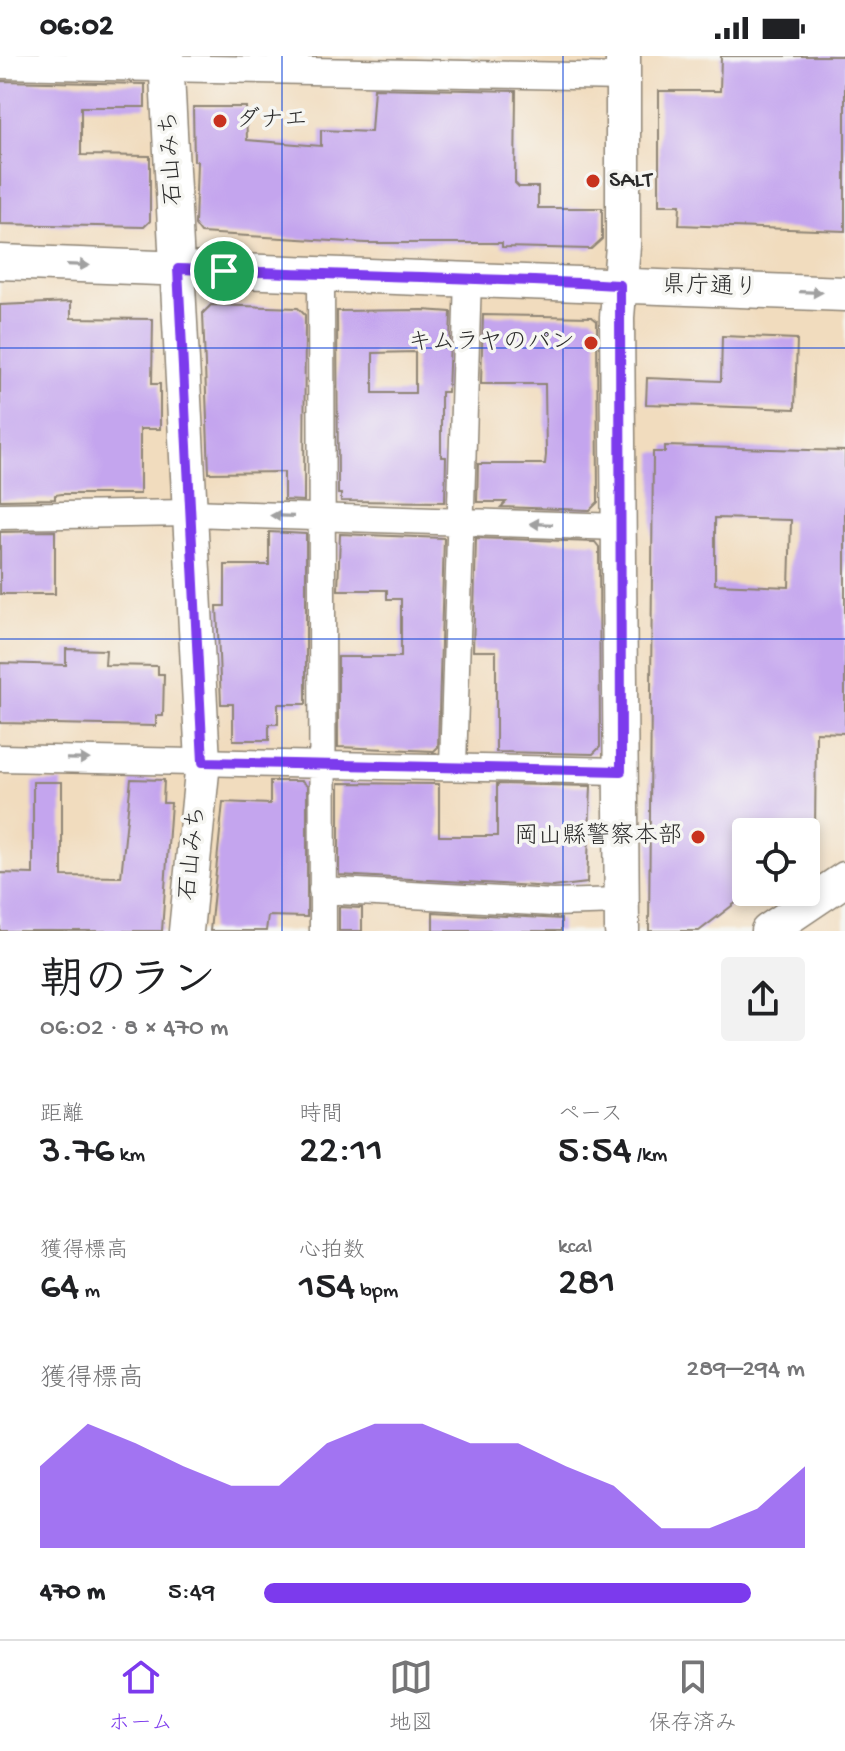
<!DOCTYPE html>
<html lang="ja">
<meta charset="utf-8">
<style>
:root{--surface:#fff;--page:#f2f2f2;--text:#202124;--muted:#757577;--line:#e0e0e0;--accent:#7c3aed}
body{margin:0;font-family:"Gochi Hand","Klee One",sans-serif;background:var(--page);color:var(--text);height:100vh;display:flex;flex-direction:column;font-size:30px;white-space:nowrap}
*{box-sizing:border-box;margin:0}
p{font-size:26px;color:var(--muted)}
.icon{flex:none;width:44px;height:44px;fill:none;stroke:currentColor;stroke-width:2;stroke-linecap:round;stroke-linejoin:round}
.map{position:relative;height:875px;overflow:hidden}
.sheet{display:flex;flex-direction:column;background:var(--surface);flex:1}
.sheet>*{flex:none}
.fabs{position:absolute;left:732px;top:762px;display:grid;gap:16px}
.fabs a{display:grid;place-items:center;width:88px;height:88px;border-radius:8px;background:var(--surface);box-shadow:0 4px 12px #0003;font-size:40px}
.pin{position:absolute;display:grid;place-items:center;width:68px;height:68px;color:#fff;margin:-34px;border:4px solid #fff;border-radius:50%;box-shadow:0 2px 8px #0007}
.round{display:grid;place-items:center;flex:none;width:84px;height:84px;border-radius:8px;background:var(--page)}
.headline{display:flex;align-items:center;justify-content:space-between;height:136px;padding:0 40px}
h1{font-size:44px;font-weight:600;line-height:60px}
.figures{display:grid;grid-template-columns:repeat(3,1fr);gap:12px;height:136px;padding:8px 40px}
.figures div{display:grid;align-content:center}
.figures b{font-size:40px;font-weight:600}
.figures small{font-size:22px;font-weight:400}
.figures p{font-size:22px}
.chart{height:224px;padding:16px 40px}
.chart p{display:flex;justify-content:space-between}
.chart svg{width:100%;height:144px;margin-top:8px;fill:var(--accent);opacity:.7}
ul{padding:0 40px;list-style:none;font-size:26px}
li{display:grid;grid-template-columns:128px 96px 1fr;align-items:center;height:60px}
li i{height:20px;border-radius:10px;background:var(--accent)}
.status{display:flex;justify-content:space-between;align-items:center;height:56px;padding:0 40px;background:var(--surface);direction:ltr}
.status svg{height:22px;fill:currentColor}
.menu{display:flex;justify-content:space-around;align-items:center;height:112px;border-top:2px solid var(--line);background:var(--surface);font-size:22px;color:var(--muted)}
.menu a{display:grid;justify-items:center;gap:4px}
.menu .current{color:var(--accent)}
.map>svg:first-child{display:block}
</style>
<div class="status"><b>06:02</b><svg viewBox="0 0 49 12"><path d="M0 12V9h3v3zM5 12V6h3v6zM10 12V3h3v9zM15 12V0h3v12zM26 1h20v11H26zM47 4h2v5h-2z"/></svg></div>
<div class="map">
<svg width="845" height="875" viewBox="0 0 845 875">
<rect width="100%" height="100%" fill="#f6f6f2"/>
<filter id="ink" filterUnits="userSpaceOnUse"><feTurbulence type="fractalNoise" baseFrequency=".0125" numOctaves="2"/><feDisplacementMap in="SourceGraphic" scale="16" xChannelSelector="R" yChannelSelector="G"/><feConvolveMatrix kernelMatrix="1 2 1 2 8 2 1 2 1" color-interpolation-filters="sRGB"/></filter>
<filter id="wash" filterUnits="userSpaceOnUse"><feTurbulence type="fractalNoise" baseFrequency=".006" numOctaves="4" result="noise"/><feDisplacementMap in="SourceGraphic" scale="32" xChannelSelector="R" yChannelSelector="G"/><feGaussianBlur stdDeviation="1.8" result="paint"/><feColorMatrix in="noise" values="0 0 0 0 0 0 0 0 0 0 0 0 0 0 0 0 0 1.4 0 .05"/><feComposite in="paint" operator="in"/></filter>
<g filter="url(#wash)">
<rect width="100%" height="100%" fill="#f1dcbe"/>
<g id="blocks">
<path fill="#c4a5ee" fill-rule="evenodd" d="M721,0H845V175L679,169L680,149H659V35H720Z
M0,25L145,28V51H81V99L150,100V165L144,171L0,168Z
M374,32L516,35L515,127L519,131H538V152H602V183L591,193L502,191V187H366L201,177L195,169L197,105H194L193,51H246L247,84L321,90V74L371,76Z
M71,246V262L153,263L152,328H160V373H140V438H62L55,439V443L0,444V249Z
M211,249L298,252L305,259L304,445L284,444V416L209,417L203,257Z
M423,254L451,256L448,336H441V401H446L445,446L341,445V438H338L337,255ZM415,296V337H373V297Z
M483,259L592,261L597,265L598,446L590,454L501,451L506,446H477L478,408H545L546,399L545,328H481Z
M722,280L797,283L795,353L646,348L647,322L721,325Z
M665,390L845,395V677L816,676L815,776H746V839L699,875H649L653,396H665ZM715,462L791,464L789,531L715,528Z
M55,475V538H0V476Z
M269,476L306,478V648H278V668H269V684H233V648H221L217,550H225V509H269Z
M340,478L444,482L438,691L434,695L338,691V601H401V543H387V534H338Z
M476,482L595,486L599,491L600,691L593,698L496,696V595H473Z
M66,593L106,594L105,609L158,610V618H164L163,660H156V670L0,667V607L66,609Z
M131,723L164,724L163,747H171L162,875H0V817L33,818V726H62V820L121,821Z
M270,725H301L307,730V861L268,860L266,875H210L223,746L270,748Z
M339,727L439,728V780H497V728L591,730L587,827L553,831L339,819Z
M339,851L362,852V875H339Z
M433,856L561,863V875H433Z"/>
</g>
</g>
<g filter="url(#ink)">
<use href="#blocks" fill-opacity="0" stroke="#8e8474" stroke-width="2"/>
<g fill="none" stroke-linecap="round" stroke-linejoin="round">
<g stroke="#8e8474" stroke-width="29">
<path id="minor" d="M0,9L623,21
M321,219L323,875
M0,460L191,457L619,471
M0,702L621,715
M453,710L468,221
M322,834L553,847L622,845"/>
</g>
<g stroke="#8e8474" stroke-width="37">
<path id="tertiary" d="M166,0L203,706L186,875
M0,206L845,238
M622,875L617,261L623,190V0
M768,875L845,823"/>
</g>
<use href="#minor" stroke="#fff" stroke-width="26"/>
<use href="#tertiary" stroke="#fff" stroke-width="34"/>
</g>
<defs><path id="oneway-solid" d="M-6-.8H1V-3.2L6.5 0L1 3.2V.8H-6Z" transform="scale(2)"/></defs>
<g fill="#a0a0a0">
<use href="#oneway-solid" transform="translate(78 209) rotate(2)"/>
<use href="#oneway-solid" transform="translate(811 236) rotate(2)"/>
<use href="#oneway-solid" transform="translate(282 460) rotate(-178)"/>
<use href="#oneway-solid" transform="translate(541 468) rotate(-178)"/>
<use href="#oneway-solid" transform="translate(78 703) rotate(1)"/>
</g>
</g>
<g fill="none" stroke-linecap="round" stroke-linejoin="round" filter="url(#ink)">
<g stroke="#fff" stroke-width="16">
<path id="route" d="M178,213C326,219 472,221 620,229L621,715L203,706Z"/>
</g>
<use href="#route" stroke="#7c3aed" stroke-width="10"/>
</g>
<path fill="none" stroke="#1d4ed8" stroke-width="2" stroke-opacity="0.55" d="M282,0V875M563,0V875M0,292H845M0,583H845"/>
<g fill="#c8321e" stroke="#f6f6f2" stroke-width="3">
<circle cx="220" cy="65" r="8"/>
<circle cx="593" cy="125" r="8"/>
<circle cx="591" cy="287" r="8"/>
<circle cx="698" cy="781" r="8"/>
</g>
<g text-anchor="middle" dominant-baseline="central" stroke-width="7" stroke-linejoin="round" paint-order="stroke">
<g font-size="24" fill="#2b2b2b" stroke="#f6f6f2" text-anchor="start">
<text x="236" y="65">ダナエ</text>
<text x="609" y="125">SALT</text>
<text x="575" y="287" text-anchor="end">キムラヤのパン</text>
<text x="682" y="781" text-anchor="end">岡山縣警察本部</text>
</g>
<g font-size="24" fill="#2b2b2b" stroke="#f6f6f2">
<text transform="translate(173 102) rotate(-93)">石山みち</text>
<text transform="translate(710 232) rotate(2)">県庁通り</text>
<text transform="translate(194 797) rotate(-84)">石山みち</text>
</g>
</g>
</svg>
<div class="fabs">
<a><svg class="icon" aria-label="locate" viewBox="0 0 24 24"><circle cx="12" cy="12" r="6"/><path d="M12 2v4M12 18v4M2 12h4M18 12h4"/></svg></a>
</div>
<div class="pin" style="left:224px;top:215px;background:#1e9e55"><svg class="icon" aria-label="arrive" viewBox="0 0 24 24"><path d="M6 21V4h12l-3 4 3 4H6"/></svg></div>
</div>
<section class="sheet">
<div class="headline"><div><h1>朝のラン</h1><p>06:02 · 8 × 470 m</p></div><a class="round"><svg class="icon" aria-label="share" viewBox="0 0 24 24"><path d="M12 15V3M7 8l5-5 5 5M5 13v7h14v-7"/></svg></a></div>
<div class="figures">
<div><p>距離</p><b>3.76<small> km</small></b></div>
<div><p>時間</p><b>22:11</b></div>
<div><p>ペース</p><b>5:54<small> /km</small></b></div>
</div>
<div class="figures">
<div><p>獲得標高</p><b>64<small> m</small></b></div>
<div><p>心拍数</p><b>154<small> bpm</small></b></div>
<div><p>kcal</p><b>281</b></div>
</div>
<div class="chart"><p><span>獲得標高</span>289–294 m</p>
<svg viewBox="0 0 160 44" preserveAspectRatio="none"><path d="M0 44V19L10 6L20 12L30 19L40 25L50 25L60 12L70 6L80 6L90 12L100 12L110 19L120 25L130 38L140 38L150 32L160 19V44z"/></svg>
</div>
<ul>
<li><b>470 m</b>5:49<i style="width:90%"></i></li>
</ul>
</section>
<nav class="menu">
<a class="current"><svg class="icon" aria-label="home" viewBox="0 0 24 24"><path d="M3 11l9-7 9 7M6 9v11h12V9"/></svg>ホーム</a>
<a><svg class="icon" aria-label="map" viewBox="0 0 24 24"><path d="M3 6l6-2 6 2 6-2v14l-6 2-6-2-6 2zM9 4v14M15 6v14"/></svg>地図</a>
<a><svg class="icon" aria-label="saved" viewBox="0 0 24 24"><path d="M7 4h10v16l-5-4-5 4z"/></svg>保存済み</a>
</nav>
